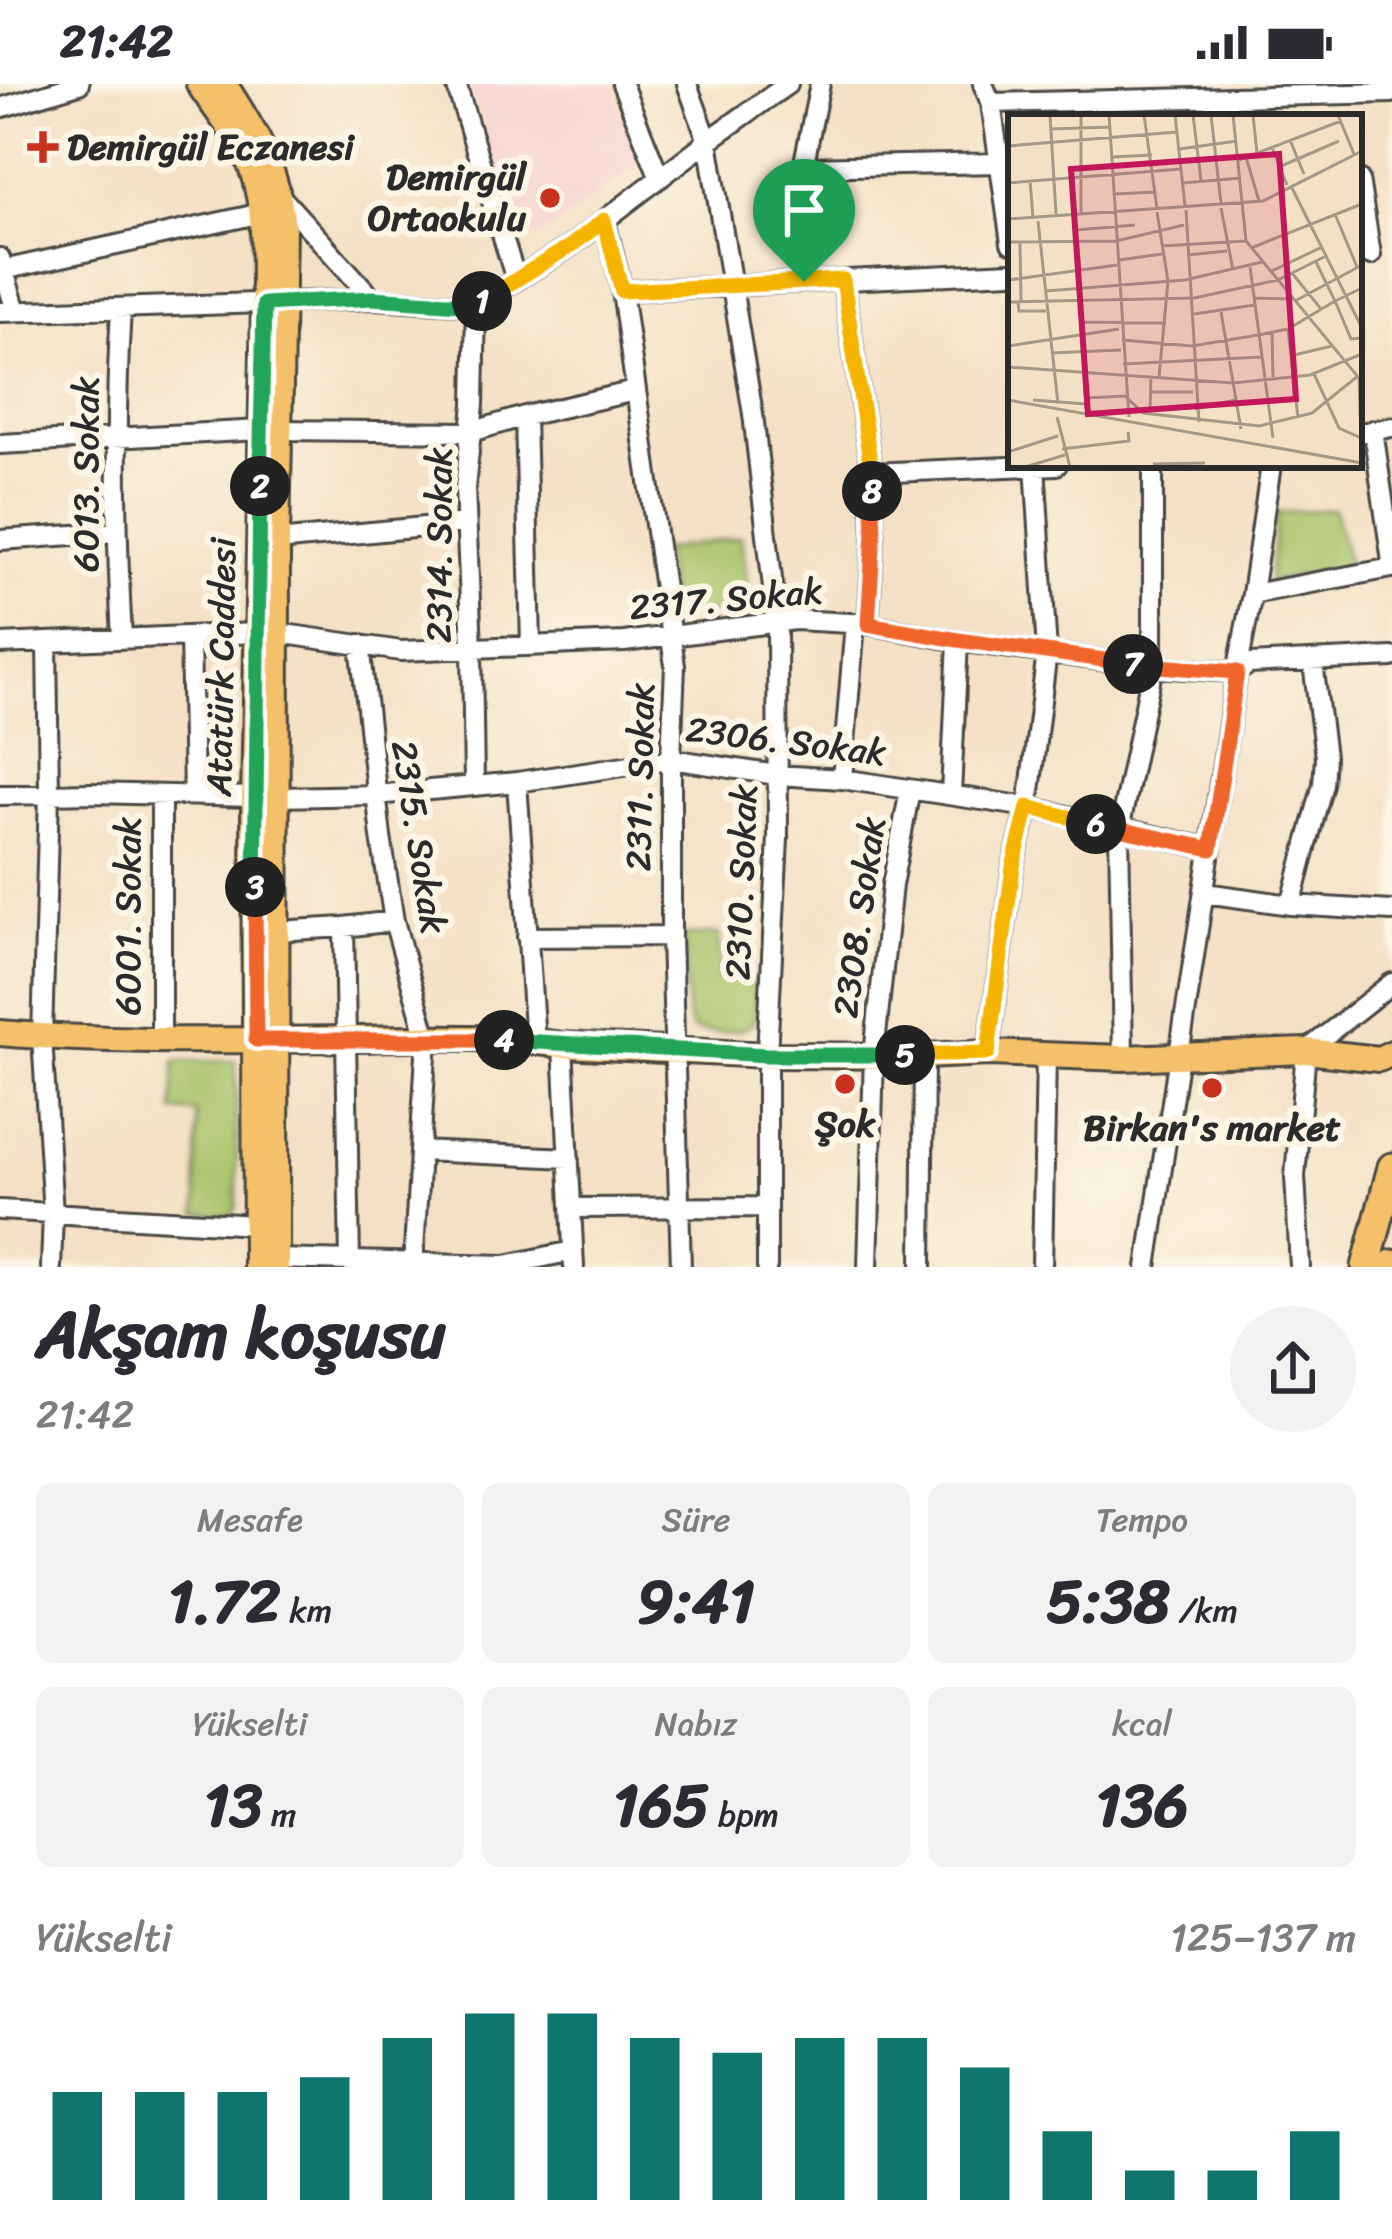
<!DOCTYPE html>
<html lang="tr">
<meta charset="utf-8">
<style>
:root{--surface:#fff;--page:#f2f2f3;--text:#2b2b33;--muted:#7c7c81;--accent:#0f766e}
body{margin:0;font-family:Sriracha,sans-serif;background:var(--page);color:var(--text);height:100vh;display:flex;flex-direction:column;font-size:45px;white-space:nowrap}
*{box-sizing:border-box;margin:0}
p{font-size:39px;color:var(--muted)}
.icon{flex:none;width:66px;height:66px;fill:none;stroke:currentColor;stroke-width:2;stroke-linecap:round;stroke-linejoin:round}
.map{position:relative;height:1183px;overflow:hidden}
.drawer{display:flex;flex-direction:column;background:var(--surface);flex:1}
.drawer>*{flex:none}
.pin{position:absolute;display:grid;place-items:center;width:102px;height:102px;color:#fff;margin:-123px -51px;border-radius:50% 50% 50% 0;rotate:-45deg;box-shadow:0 0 12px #0007}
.pin .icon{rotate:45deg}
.km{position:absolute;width:60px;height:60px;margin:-30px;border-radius:50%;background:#222;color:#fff;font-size:33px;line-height:60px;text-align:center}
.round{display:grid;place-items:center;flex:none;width:126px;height:126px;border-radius:63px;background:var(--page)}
.headline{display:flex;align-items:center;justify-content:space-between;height:204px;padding:0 36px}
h1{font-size:66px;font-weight:700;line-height:90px}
.stats{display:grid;grid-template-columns:repeat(3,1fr);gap:18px;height:204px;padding:12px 36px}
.stats div{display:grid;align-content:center;border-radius:18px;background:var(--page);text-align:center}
.stats b{font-size:60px;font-weight:700}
.stats small{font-size:33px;font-weight:400}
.stats p{font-size:33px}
.chart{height:336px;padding:24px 36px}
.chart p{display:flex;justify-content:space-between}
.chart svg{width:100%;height:216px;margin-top:12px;stroke:var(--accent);stroke-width:6}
.status{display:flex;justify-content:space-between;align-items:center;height:84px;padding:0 60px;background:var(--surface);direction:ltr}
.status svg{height:33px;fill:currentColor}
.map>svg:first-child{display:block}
</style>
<div class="status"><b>21:42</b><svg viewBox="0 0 49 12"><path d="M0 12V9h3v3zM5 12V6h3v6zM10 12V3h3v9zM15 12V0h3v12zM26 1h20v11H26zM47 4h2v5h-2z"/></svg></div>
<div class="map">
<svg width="1392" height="1183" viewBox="0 0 1392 1183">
<rect width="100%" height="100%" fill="#fcf5e5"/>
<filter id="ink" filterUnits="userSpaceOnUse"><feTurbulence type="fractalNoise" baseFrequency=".00833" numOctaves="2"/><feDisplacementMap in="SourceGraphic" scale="24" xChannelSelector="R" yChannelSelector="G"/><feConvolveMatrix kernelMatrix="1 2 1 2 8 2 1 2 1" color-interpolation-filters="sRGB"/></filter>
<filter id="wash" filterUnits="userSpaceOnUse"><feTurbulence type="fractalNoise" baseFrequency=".004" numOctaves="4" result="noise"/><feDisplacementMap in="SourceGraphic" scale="48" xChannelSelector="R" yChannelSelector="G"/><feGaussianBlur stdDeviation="2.7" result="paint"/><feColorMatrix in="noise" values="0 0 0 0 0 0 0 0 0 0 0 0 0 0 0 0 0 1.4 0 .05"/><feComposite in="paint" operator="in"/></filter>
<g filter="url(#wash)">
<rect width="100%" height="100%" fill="#f4e0c4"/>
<path fill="#f7cfd0" d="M470,0H611L643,77L537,155L521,152Z"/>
<path fill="#a9c369" stroke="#6a774a" stroke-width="3" d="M1334,425L1349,482L1269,498L1277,429Z
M741,453L750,524L673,533L663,466Z
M719,850L720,895L756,896C756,932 763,947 721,948C710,949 703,949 692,945L687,931L684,851Z
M175,977H236L237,1122L230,1132L197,1130V1029L173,1027Z"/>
</g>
<g filter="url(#ink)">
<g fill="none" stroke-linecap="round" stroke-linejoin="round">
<g stroke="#494642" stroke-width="24">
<path id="minor" d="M456,0L516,196
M622,0L660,94
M687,0L708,57L753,330L777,538L778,754L767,971V1183
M983,0L991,19L1011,159
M991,19L1392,9
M0,24L79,0
M803,83L1001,79
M1359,95L1371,171
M281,113L373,215
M605,137L622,207L675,582L671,675V852L681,1183
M0,174L16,227
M3,186L262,129
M843,196L869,371L874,449L868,540
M804,198L797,113L820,0
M622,207L1011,188
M121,225C114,336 116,444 122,555
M0,228L373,215L476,221L572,161L708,57L788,0
M525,332L531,561
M278,346L471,348L525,332L635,307
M1373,346L1392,478
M1359,349L1392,343
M0,360L261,346
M870,389L1057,381
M0,456L117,448
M277,457L466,439
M1252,510L1392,484
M278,549L401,567L624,558L795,536L868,540L958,557L1153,583L1237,588L1249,580L1392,573
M190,552L193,711
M47,558L49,710L42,953L53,1130L51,1183
M0,560L257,549
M360,560L381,753L394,837L427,954L413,1183
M842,695L855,539
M517,698L535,957
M474,702L472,564L465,404L474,320L476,221
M0,711L91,709L254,713
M951,711L958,557
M277,713L376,711L517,698L671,675L777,691L842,695L1028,723L1211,765
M1205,809L1291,821L1392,827
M1291,821L1323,700L1325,673L1313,579
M344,843L350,1178
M277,847L344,843L394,837
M527,853L671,852
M161,954V711
M563,961L574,1183
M988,969L1013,783L1028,723L1047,568L1035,381
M1123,974L1119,746L1153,583V381
M420,1067L569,1074
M572,1124L766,1123
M0,1126L255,1141
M276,1175L506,1181L573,1167
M868,1183L874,970L892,801L910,706
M922,1183L924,972
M1042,1183L1046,972
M1147,1183L1237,588L1252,510L1271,381
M1300,1183L1295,1092L1306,967L1392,899"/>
</g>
<g stroke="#494642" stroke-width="30">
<path id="major" d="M199,0C214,23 233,46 246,71C268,117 263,170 264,220L254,713L256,1183
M224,0C256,49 278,85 283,145L277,457L276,1183
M0,949C116,959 234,956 351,955C421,954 493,951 563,961L767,971L924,972L988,969L1123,974L1306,967L1379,975L1392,969"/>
</g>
<g stroke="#494642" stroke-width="33">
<path id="highway" d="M1366,1183L1392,1083
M1391,1183L1392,1180"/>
</g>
<use href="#minor" stroke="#fff" stroke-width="18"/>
<use href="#major" stroke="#f4c16b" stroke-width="24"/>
<use href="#highway" stroke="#f4c16b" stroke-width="27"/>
</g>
</g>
<g fill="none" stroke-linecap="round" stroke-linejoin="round" filter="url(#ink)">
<g stroke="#fff" stroke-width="24">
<path id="split-1" d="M482,217L572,161L604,136L622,207L804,198"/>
</g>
<g stroke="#fff" stroke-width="24">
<path id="split-2" d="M260,402L264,220L373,214L476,221L482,217"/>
</g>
<g stroke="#fff" stroke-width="24">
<path id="split-3" d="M255,803L260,402"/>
</g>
<g stroke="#fff" stroke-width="24">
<path id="split-4" d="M255,803L256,956H504"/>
</g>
<g stroke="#fff" stroke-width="24">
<path id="split-5" d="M504,956L767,971H905"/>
</g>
<g stroke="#fff" stroke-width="24">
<path id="split-6" d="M905,971L988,969L1013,783L1028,723L1096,740"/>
</g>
<g stroke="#fff" stroke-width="24">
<path id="split-7" d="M1096,740L1211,765L1237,588L1133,580"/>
</g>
<g stroke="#fff" stroke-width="24">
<path id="split-8" d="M872,407L874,448L868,540L958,556L1133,580"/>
</g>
<g stroke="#fff" stroke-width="24">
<path id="split-9" d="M804,198L843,196L869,371L872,407"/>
</g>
<use href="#split-1" stroke="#f5b400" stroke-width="15"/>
<use href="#split-2" stroke="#22a559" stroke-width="15"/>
<use href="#split-3" stroke="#22a559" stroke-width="15"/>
<use href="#split-4" stroke="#f0652b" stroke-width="15"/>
<use href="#split-5" stroke="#22a559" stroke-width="15"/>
<use href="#split-6" stroke="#f5b400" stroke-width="15"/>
<use href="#split-7" stroke="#f0652b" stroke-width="15"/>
<use href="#split-8" stroke="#f0652b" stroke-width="15"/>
<use href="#split-9" stroke="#f5b400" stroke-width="15"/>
</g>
<g fill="#c8321e" stroke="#fcf5e5" stroke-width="4.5">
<path d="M37 45h12v12h12v12h-12v12h-12v-12h-12v-12h12z"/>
<circle cx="550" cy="114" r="12"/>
<circle cx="845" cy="1000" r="12"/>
<circle cx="1212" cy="1004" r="12"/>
</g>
<g text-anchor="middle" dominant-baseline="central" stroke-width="12" stroke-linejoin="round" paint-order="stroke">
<g font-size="36" font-weight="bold" fill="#2b2b2b" stroke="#fcf5e5">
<text x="67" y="63" text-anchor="start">Demirgül Eczanesi</text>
<text x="526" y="93" text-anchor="end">Demirgül<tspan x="526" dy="41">Ortaokulu</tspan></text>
<text x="845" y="1040">Şok</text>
<text x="1212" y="1044">Birkan's market</text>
</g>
<g font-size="36" fill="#2b2b2b" stroke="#fcf5e5">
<text transform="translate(86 390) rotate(-90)">6013. Sokak</text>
<text transform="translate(439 461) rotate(-90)">2314. Sokak</text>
<text transform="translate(726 515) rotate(-5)">2317. Sokak</text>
<text transform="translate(221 583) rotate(-89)">Atatürk Caddesi</text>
<text transform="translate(786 657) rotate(7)">2306. Sokak</text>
<text transform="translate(640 693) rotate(-89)">2311. Sokak</text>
<text transform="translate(419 753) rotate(81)">2315. Sokak</text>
<text transform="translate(741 798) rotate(-88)">2310. Sokak</text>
<text transform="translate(128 832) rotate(-90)">6001. Sokak</text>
<text transform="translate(859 833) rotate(-82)">2308. Sokak</text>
</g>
</g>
<g transform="translate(1008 30)">
<rect width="354" height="354" fill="#f4e0c4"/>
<path fill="none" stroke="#a49887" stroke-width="3" d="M42,1L48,100M73,1V99M101,1L121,303M136,1L149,94M167,1L177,92M185,1L193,66M203,1L213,89M225,1L238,127L351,264L353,324M245,1L249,39M330,1L346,40M43,15L102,13M282,26L296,60M0,32L169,18M264,33L279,71M171,35L229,27M104,43L144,41M238,43L251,87M231,46L333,7M271,53L331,27M22,66L25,104M0,69L173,55M175,69L233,64M283,72L354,214M106,80L148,78M213,94L225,156M178,96L191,308M149,98L160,167L151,263M327,100L349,153M67,103L72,155M0,105L255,87L354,37M30,107L50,290M68,116L127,111M0,128L108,127L176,111M12,128L13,188M153,132L238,127M243,134L354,90M179,141L219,137M111,146L154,140M307,146L327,187L354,174M242,153L265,324M262,158L314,133M284,159L313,195M0,166L109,151M38,177L177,166L254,148M246,184L285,185M287,187L354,151M0,188L186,184L270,166L318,142M10,188L11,197H38M72,190L78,295M213,198L233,315M186,200L247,191M73,208L158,209M280,215L290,304M264,218L265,263M114,226L184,232L250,221L280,215L327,187L343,225L354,224M0,232L111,215M43,239L113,236M282,242L324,232M115,250L253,243M0,253L225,269L302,261L354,240M306,260L331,314L353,324M142,278H185M78,284L117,282L135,299L251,312L304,299L350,262M0,286L354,349M25,286L78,290M187,295L227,286M142,298L143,262M49,303L62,353M54,335L121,327L120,318M0,338L50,322M145,350L197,349M17,353L57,341"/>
<path fill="#c2185b" fill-opacity="0.15" stroke="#c2185b" stroke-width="6" d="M271,40L288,285L80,300L63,55Z"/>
<rect width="354" height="354" fill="none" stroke="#2b2b2b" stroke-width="6"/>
</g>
</svg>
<div class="pin" style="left:804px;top:198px;background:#1e9e55"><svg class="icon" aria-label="arrive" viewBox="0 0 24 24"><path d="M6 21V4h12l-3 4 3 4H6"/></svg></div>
<b class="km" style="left:482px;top:217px">1</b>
<b class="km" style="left:260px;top:402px">2</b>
<b class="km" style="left:255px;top:803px">3</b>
<b class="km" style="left:504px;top:956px">4</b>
<b class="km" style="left:905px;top:971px">5</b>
<b class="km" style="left:1096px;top:740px">6</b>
<b class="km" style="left:1133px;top:580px">7</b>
<b class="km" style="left:872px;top:407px">8</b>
</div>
<section class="drawer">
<div class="headline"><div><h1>Akşam koşusu</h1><p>21:42</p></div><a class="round"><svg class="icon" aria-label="share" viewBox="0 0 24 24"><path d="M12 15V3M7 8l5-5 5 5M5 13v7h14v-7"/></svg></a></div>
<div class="stats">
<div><p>Mesafe</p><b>1.72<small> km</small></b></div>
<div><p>Süre</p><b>9:41</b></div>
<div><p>Tempo</p><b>5:38<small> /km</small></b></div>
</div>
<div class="stats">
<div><p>Yükselti</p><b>13<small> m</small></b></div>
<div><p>Nabız</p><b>165<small> bpm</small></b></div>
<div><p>kcal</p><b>136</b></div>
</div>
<div class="chart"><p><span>Yükselti</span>125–137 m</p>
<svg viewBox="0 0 160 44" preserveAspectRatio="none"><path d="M5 44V22M15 44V22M25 44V22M35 44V19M45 44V11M55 44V6M65 44V6M75 44V11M85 44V14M95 44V11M105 44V11M115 44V17M125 44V30M135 44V38M145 44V38M155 44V30"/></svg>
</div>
</section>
